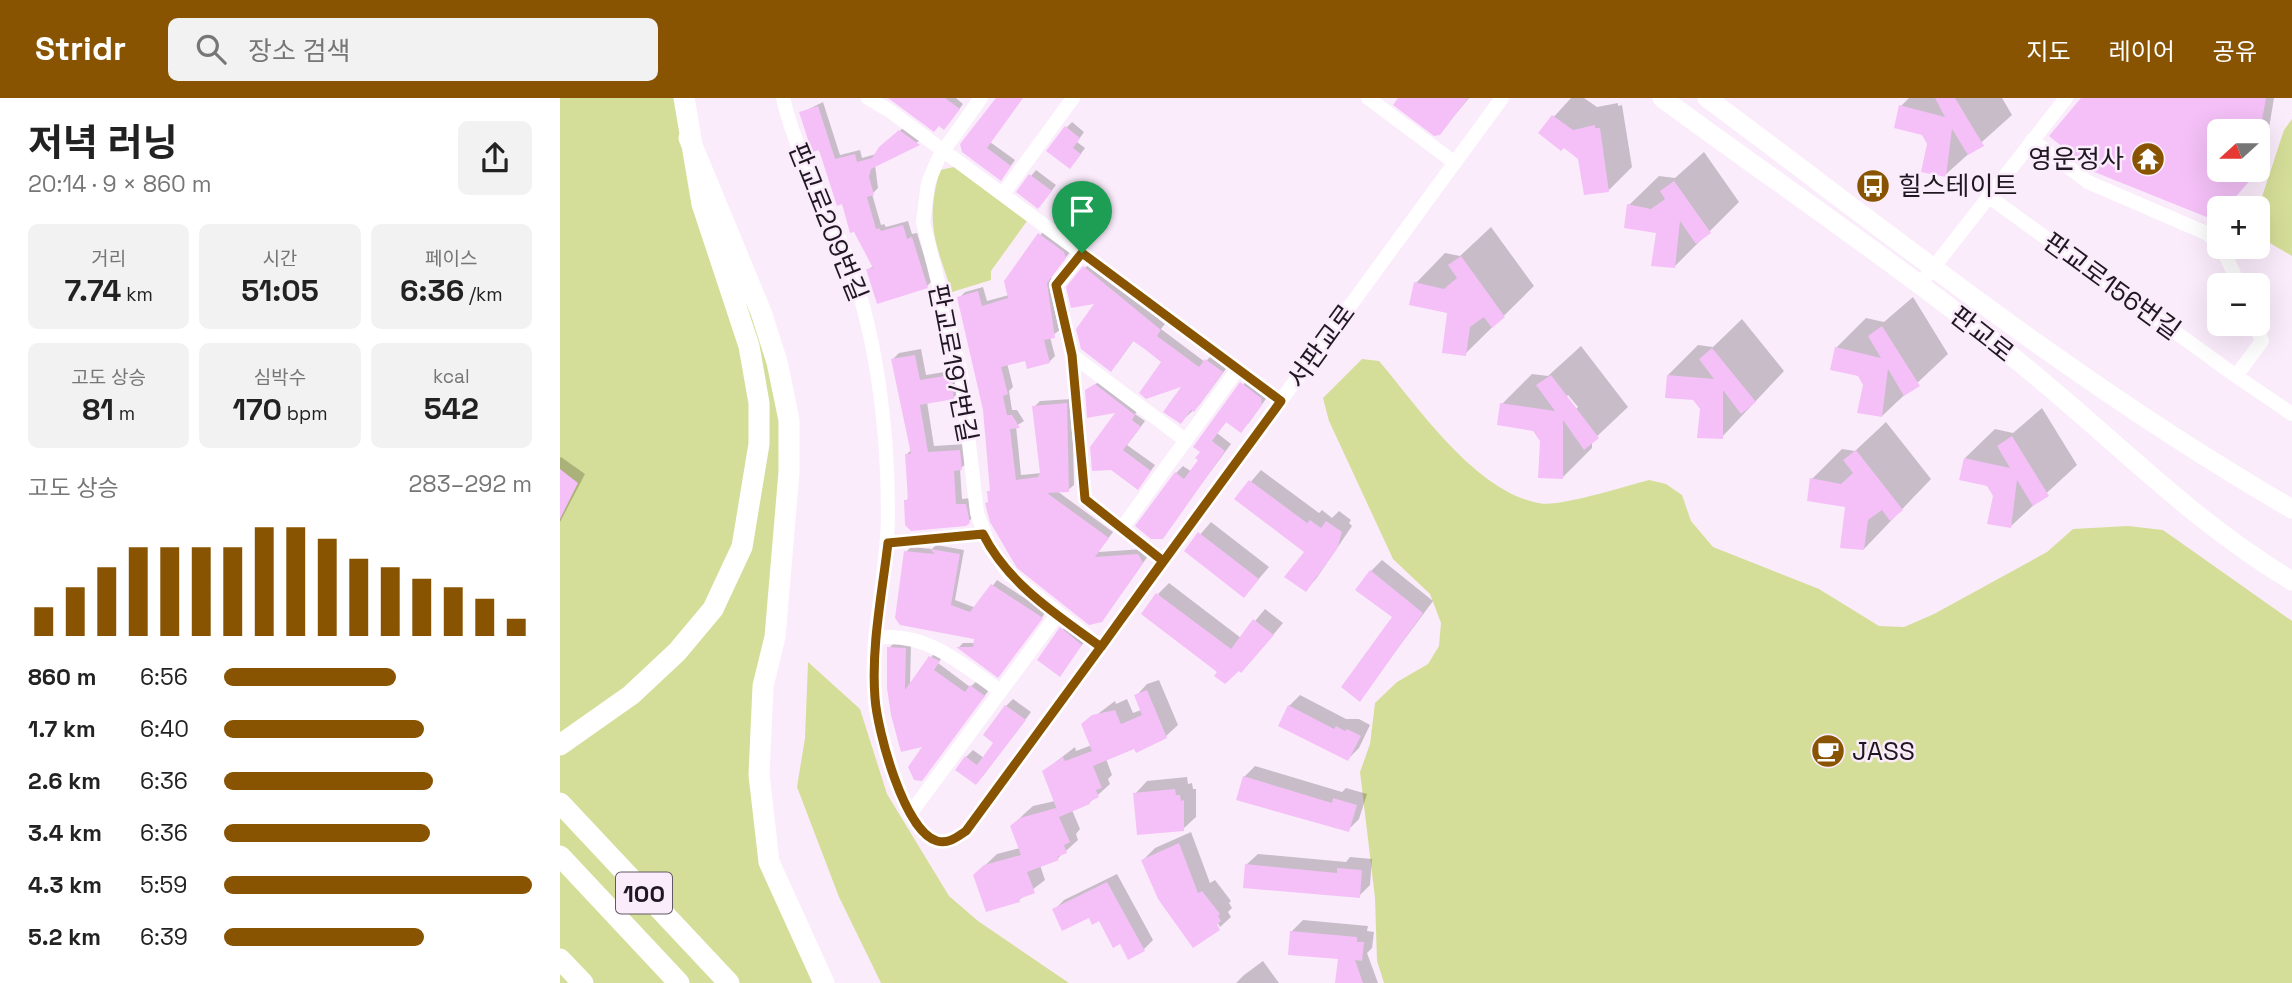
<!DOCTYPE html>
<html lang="ko">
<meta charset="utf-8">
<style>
:root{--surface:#fff;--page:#f2f2f2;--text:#222;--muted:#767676;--accent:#895402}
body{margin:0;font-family:"Space Grotesk","Noto Sans KR",sans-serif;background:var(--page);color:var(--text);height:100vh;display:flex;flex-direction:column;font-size:26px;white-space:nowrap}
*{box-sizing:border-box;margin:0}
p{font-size:23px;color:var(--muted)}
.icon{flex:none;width:38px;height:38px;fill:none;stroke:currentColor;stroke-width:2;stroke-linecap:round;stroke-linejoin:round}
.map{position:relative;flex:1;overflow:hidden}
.side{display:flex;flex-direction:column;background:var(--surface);width:560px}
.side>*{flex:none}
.needle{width:46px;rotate:249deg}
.buttons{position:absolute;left:1647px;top:21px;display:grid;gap:14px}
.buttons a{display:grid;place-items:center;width:63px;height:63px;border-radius:10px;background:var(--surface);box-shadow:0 7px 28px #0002;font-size:35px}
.pin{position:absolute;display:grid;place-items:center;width:60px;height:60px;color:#fff;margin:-72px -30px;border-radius:50% 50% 50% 0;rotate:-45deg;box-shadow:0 0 7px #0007}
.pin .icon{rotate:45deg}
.round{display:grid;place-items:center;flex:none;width:74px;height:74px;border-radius:10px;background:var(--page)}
.summary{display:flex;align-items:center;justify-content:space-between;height:119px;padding:0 28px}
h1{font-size:38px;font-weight:700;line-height:52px}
.figures{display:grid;grid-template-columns:repeat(3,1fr);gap:10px;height:119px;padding:7px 28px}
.figures div{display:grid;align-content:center;border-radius:10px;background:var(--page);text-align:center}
.figures b{font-size:30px;font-weight:700}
.figures small{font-size:19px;font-weight:400}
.figures p{font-size:19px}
.chart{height:196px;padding:14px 28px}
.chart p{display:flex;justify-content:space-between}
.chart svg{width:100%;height:126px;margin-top:7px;stroke:var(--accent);stroke-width:6}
ul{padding:0 28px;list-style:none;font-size:23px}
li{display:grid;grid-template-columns:112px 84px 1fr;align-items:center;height:52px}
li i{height:18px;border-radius:9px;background:var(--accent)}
header{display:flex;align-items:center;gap:42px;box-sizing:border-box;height:98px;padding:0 35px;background:var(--accent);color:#fff}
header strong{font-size:33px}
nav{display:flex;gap:38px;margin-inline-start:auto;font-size:24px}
.search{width:490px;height:63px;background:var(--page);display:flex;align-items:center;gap:18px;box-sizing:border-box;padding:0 24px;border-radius:10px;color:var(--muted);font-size:26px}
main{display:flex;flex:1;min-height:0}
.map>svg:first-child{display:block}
</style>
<header>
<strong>Stridr</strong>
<div class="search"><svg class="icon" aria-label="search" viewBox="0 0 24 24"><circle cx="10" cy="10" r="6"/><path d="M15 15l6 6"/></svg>장소 검색</div>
<nav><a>지도</a><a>레이어</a><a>공유</a></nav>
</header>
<main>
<section class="side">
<div class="summary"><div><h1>저녁 러닝</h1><p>20:14 · 9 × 860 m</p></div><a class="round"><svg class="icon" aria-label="share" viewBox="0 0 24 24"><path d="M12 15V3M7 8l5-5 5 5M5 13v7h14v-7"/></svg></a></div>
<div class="figures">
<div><p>거리</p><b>7.74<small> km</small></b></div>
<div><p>시간</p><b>51:05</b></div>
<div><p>페이스</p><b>6:36<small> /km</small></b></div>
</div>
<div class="figures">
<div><p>고도 상승</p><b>81<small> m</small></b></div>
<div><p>심박수</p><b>170<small> bpm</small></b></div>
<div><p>kcal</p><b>542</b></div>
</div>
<div class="chart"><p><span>고도 상승</span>283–292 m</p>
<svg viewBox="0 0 160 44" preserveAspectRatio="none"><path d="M5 44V34M15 44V27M25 44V20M35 44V13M45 44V13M55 44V13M65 44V13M75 44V6M85 44V6M95 44V10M105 44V17M115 44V20M125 44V24M135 44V27M145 44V31M155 44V38"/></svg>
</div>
<ul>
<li><b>860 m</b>6:56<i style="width:56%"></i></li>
<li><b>1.7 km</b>6:40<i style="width:65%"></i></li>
<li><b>2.6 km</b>6:36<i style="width:68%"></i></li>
<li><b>3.4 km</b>6:36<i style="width:67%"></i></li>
<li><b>4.3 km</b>5:59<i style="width:100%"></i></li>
<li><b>5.2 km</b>6:39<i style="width:65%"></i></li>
</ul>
</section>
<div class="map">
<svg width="1732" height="885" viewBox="0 0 1732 885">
<rect width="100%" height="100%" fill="#fbecfc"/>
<path fill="#d5de98" d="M0,0H124L229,322L203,588L209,764L264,885H0Z
M1732,21V158L1698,138V111L1724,32Z
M394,69L467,123L431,173V182L392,194C375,144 365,125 380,72Z
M802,261L819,263C859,310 914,392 978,405C998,410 1065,388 1089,382L1106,386L1122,397L1131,423L1153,449L1259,491L1319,528L1344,529L1374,516L1487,454L1513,431L1568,428L1603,432L1732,523V885H824L817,863L815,800L800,674L810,646L815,605L837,584L868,566L879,548L881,525L870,496L833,461L769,323L763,300Z
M248,564L300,611L327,696L389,798L418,823L509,885H321L279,799L237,689L245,640Z"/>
<path fill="#0003" fill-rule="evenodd" d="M331,0H396L403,6L389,25Z
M437,0H462L430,44L455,62L445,76L404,53Z
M841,0H909L879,36Z
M1011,0H1024L1037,9L1058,5V8L1062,7L1072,69L1049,92L1020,60L980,34Z
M1349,0H1442L1452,17L1385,77L1363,35L1341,8Z
M1523,0H1714L1703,66L1666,109L1659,110V117ZM1659,33H1698V72H1659Z
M263,4L280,57L300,52L302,60L316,56L345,28L363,41L315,67L318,90L312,96L321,127L324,126L326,129L348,123L352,136L357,135L372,183L367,188L308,172L314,167L241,15Z
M512,24L524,34L517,44L525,50L515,64L506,30Z
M1144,54L1179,104L1115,168L1097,133L1069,107L1099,78L1115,80Z
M476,72L496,87L483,104L458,94Z
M931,129L974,188L905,256L889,213L856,185L885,155L900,158Z
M485,131L511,153L491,178L500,232L490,239L495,258L489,264L466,261L447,265L453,289L449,293L452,312H457L464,323L456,328L461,377L482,375L474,309L480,303L512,301L514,387L508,392L497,393L553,434L538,454L584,451L588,458L547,516L429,394L432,391L430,346L414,254L399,200L405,194L423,189L427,203L449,197L446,183Z
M530,164L605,226L601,231L645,264L652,257L668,268L640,306L626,319V286L604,264L574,242L556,267L525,170Z
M1353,199L1388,256L1322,318L1299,276L1276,250L1306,220L1324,224Z
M1182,221L1224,273L1162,339L1134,301L1108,277L1138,247L1153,249Z
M1021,248L1068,309L1032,343V350L1002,380L974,331L942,306L972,276L988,278ZM1008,297L1018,309L1015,312L1006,299Z
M361,251L366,277L397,272L400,293L393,300L367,304L374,348L406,346L408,364L400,371L402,401L412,400L415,417L409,423L346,403L349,399L346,357L352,351L333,261L339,255Z
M688,279L708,298L688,326L667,323L657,335L671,346L602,439L616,375L623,368L632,374Z
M541,282L579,311L575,316L585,323L567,347L595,367L583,384L552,370L559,312L527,293Z
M1482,310L1517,367L1451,428L1428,387L1405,360L1435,331L1453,335Z
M1326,324L1371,381L1304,451L1287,408L1252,381L1282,351L1295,353Z
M1,359L25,376L0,424V360Z
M701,372L759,415L762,412L772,420L779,413L791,422L789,425L792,428L756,481L746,492L747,454L676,401Z
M651,424L709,469L684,498L626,453Z
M376,447L404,452L395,502L416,510L437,482L486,514L438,578L399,549L403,545H415L416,539L346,454L351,449L372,451Z
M822,462L873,503L800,601L834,519L811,473Z
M609,485L681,540L705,511L723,525L692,562L679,571L660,574L598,496Z
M510,522L529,538L499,576L480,562Z
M335,544L351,545L350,587L376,553L384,557L378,565L410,589L417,583L429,592L362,681L366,646L343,652L329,550Z
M599,582L618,627L606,638L546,661L552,677L548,681L550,686L529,705L512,712L520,731L516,736L518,742L498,760L480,767L485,782L459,802L415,777L437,756L460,750L452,728L464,716L473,708L495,703L484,673L515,649L516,653L532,647L523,627L555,603L556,606L567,601L573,615L581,612L576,598L587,586Z
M740,597L786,621H799L810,627L799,650L788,661L729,608Z
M453,601L471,614L423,678L406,659L413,652L424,660L436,644L446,608Z
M695,668L782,694L786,690L807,696L799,721L788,732L684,679Z
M627,679L628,686L632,685L633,691H636V719L623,731L575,696L587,683Z
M631,734L650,785L655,782L671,803L669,805L672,810L668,814L671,819L660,829L654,818L583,762L595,750Z
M698,756L786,764L790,759L812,761L810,787L799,798L686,767Z
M557,776L593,842L584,851L561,844L540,821L494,812L504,802Z
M743,822L808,828L807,833L814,834L812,850L807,855L818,885H777L780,859L731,834Z
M703,863L719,885H676L684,877Z"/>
<path fill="#f4c0f7" d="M328,0H385L400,11L384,32L379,28L374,34Z
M436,0H463L427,50L451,68L441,83L402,54L400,46Z
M838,0H908L880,37L874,38L833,7Z
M1375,0H1395L1424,48L1408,57L1392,31L1386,79L1361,74L1367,46L1362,37L1334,30L1339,7L1385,19Z
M1521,0H1706L1700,33H1659V72H1699L1666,110H1659V124L1532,73L1489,38Z
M258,8L275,61L295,56L297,64L312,60L319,49L339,32L360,47L311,71L309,79L314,97L307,99L316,131L319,130L321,133L343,127L347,141L352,139L368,190L317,206L306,171L313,170L294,134L290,135L282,106L277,108L259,52L252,54L239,14Z
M992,17L1013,32L1035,27V30H1040L1049,94L1024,97L1018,61L1004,50L1001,53L978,35Z
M505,28L520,40L513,50L521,56L510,71L486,53Z
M469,76L492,93L478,111L456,94Z
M1114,83L1151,135L1136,146L1120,123L1115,170L1091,168L1096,135L1064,130L1067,106L1091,111L1105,101L1100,93Z
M478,135L504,154L506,160L487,185L495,240L484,242L490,265L467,271L465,263L441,269L448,296L443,298L447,317H452L460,330L450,331L456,382L478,379L480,375L472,308L507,305L509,394L487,395L549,440L535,459L578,456L583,465L542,524L529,527L457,470L430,424L425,405L428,404L427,393H430L423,312L397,199L418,193L422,208L448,200L444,183Z
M901,158L945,219L932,230L924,219L910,229L906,258L882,255L887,215L849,207L854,184L884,191L897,180L888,167Z
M523,168L601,232L597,238L639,269L645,261L663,274L634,314L631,312L621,326L603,314L621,289L586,301L579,295L601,264L586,252L573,243L551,274L521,251L516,231L534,206L511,210L506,189Z
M1322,228L1360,288L1344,298L1328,271L1322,319L1297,315L1303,287L1298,278L1270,272L1275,249L1321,260L1308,238Z
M1152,250L1196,304L1181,316L1163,292V341L1137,340L1140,311L1133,302L1105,300L1107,277L1154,281L1139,261Z
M355,257L360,282L391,277L394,301L360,307L368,354L400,352L402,372L394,373L396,406H406L410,425L406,428L351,433L345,427L344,402H348L345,356H351L331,261Z
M991,277L1039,340L1024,352L1003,322V381L978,380L980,343L973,333L937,327L940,305L995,313L976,287Z
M680,284L701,300L702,307L681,335L666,324L652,343L665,353L603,441H591L575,428L615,374L624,381L638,362L635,360L640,354L633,349Z
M535,286L575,317L572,322L581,329L563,352L591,373L578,392L551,372L532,373L530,349L555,315L527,320L525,292Z
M1452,338L1489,398L1473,408L1457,382L1451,430L1427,426L1433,398L1427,388L1399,382L1404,360L1450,370L1437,348Z
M1296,352L1343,412L1330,423L1322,412L1308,422L1304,452L1280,450L1285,409L1247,403L1250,380L1281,386L1293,375L1283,362Z
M0,371L18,385L0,421Z
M689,382L747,425L750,422L761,430L766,423L782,434L777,451L746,494L724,479L744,454L674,401Z
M638,434L699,481L684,500L624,453Z
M370,451L400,456L391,507L410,514L431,486L483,520L438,580L396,549H413L414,541L340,527L335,520L344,453L375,456Z
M810,472L863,515L800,604L781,589L832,519L795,492Z
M596,495L671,551L693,521L714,537L681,575L679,573L665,586L654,578L657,574L581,516Z
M500,529L522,547L500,579L477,562Z
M327,549L346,550L345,592L369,558L380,563L374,572L405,594L410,587L425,598L362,683L354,682L348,669L362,649L341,654L331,617L327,590Z
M587,592L607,640L576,655L574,651L533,668L542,690L536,692L539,699L529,704L530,706L499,719L510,744L504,747L507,755L497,759L499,762L467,774L475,795L459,801L460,804L426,814L413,777L424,767L461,757L450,728L460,720L496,710L499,717L482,673L503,659L505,663L532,653L521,626L532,617L555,612L561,626L582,617L574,597Z
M445,607L466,622L416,687L395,672L405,658L417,667L433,645L423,637Z
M728,607L774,631L776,628L785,633L787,631L801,638L788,663L718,628Z
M683,678L772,705L773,700L797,707L789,734L676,702Z
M615,691L616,697H620L621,703L624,702V733L577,737L573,695Z
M619,745L638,795L642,793L660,816L658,818L661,823L657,826L660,832L633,850L598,801L581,762Z
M685,766L777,775V770L802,772L800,800L683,790Z
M547,784L585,853L568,862L560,846L553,850L539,823L532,827L529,820L502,833L492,811Z
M730,833L797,839V844H804L802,863L795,862L803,885H775L778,861L728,857Z"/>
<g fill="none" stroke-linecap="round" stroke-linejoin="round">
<path stroke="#fff" stroke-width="14" d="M223,0C235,52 261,98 282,147C300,189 311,235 318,280C325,325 328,371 328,417C328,478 308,541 315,602C319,633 344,735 377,743C389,745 397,739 406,733L942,0
M308,0L330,13L721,303
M421,0L379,59L368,85L363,124L401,276L417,415L429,448L449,476L541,549
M808,0L895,65
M1472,42L1528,84L1646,135L1659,146
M443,96L513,0
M1428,98L1676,278L1702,243L1695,226
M1662,149L1679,187
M522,155L496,187L512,257L525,401L603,463
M1359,188L1506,0
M512,257L625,342
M1676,278L1732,316
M562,430L677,272
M328,445L423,436
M316,540C366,533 402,566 440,593
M350,716L497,517"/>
<path stroke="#fff" stroke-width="19" d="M1102,0C1227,92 1357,179 1476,278C1563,350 1634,424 1732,483
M1147,0C1338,142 1525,292 1732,411"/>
<path stroke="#fff" stroke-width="21" d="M129,40L201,214L217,264L229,322V374L215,539L203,588L199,677L209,764L264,885
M0,647L71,597L117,554L153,511L182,449L199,346V305L189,248L142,106L124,0
M0,705L169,885
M0,758L119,885
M0,861L23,885"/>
</g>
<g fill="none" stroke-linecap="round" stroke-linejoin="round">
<g stroke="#fff" stroke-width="14">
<path id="route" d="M522,155L496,187L512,257L525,401L603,463L541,549C497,517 448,486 423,436L328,445C322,496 311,549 315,600C317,631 344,734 377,743C389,746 397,739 406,733L721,303L522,155"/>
</g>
<use href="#route" stroke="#895402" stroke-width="9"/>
</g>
<defs>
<g id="temple-disc" transform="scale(1.75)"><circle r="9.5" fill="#895402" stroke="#fbecfc"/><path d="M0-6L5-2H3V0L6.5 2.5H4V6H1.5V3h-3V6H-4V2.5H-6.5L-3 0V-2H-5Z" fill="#fff"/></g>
<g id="bus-disc" transform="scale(1.75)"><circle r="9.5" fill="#895402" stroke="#fbecfc"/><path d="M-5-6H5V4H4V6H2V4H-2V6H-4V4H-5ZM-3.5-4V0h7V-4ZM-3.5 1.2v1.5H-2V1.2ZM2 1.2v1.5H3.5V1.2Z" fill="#fff"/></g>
<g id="cafe-disc" transform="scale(1.75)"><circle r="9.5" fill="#895402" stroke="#fbecfc"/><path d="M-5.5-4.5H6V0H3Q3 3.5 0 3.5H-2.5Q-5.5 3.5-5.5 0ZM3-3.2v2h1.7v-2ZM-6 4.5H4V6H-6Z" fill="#fff"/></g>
</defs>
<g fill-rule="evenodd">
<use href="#temple-disc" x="1588" y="61"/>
<use href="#bus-disc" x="1313" y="88"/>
<use href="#cafe-disc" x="1268" y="653"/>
</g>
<g text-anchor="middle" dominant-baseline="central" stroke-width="5" stroke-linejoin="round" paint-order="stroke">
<rect fill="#fbecfc" stroke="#625863" stroke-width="2" x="56" y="774.5" width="56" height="41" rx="5"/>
<g font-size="24" font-weight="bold" fill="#201821">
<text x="84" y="795">100</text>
</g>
<g font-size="26" fill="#201821" stroke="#fbecfc" text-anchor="start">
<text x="1564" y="61" text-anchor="end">영운정사</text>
<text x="1338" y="88">힐스테이트</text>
<text x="1292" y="653">JASS</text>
</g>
<g font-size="26" fill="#201821" stroke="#fbecfc">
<text transform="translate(268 124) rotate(68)">판교로209번길</text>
<text transform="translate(1552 188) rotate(36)">판교로156번길</text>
<text transform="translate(1422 236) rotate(38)">판교로</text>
<text transform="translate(761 248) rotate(-54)">서판교로</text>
<text transform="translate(393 265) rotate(79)">판교로197번길</text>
</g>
</g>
</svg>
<div class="buttons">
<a><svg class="needle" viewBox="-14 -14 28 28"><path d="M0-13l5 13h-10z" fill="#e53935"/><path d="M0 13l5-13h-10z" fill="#767676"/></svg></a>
<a>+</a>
<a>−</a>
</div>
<div class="pin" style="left:522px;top:155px;background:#1e9e55"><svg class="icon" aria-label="arrive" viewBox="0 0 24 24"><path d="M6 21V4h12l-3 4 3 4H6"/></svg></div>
</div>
</main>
